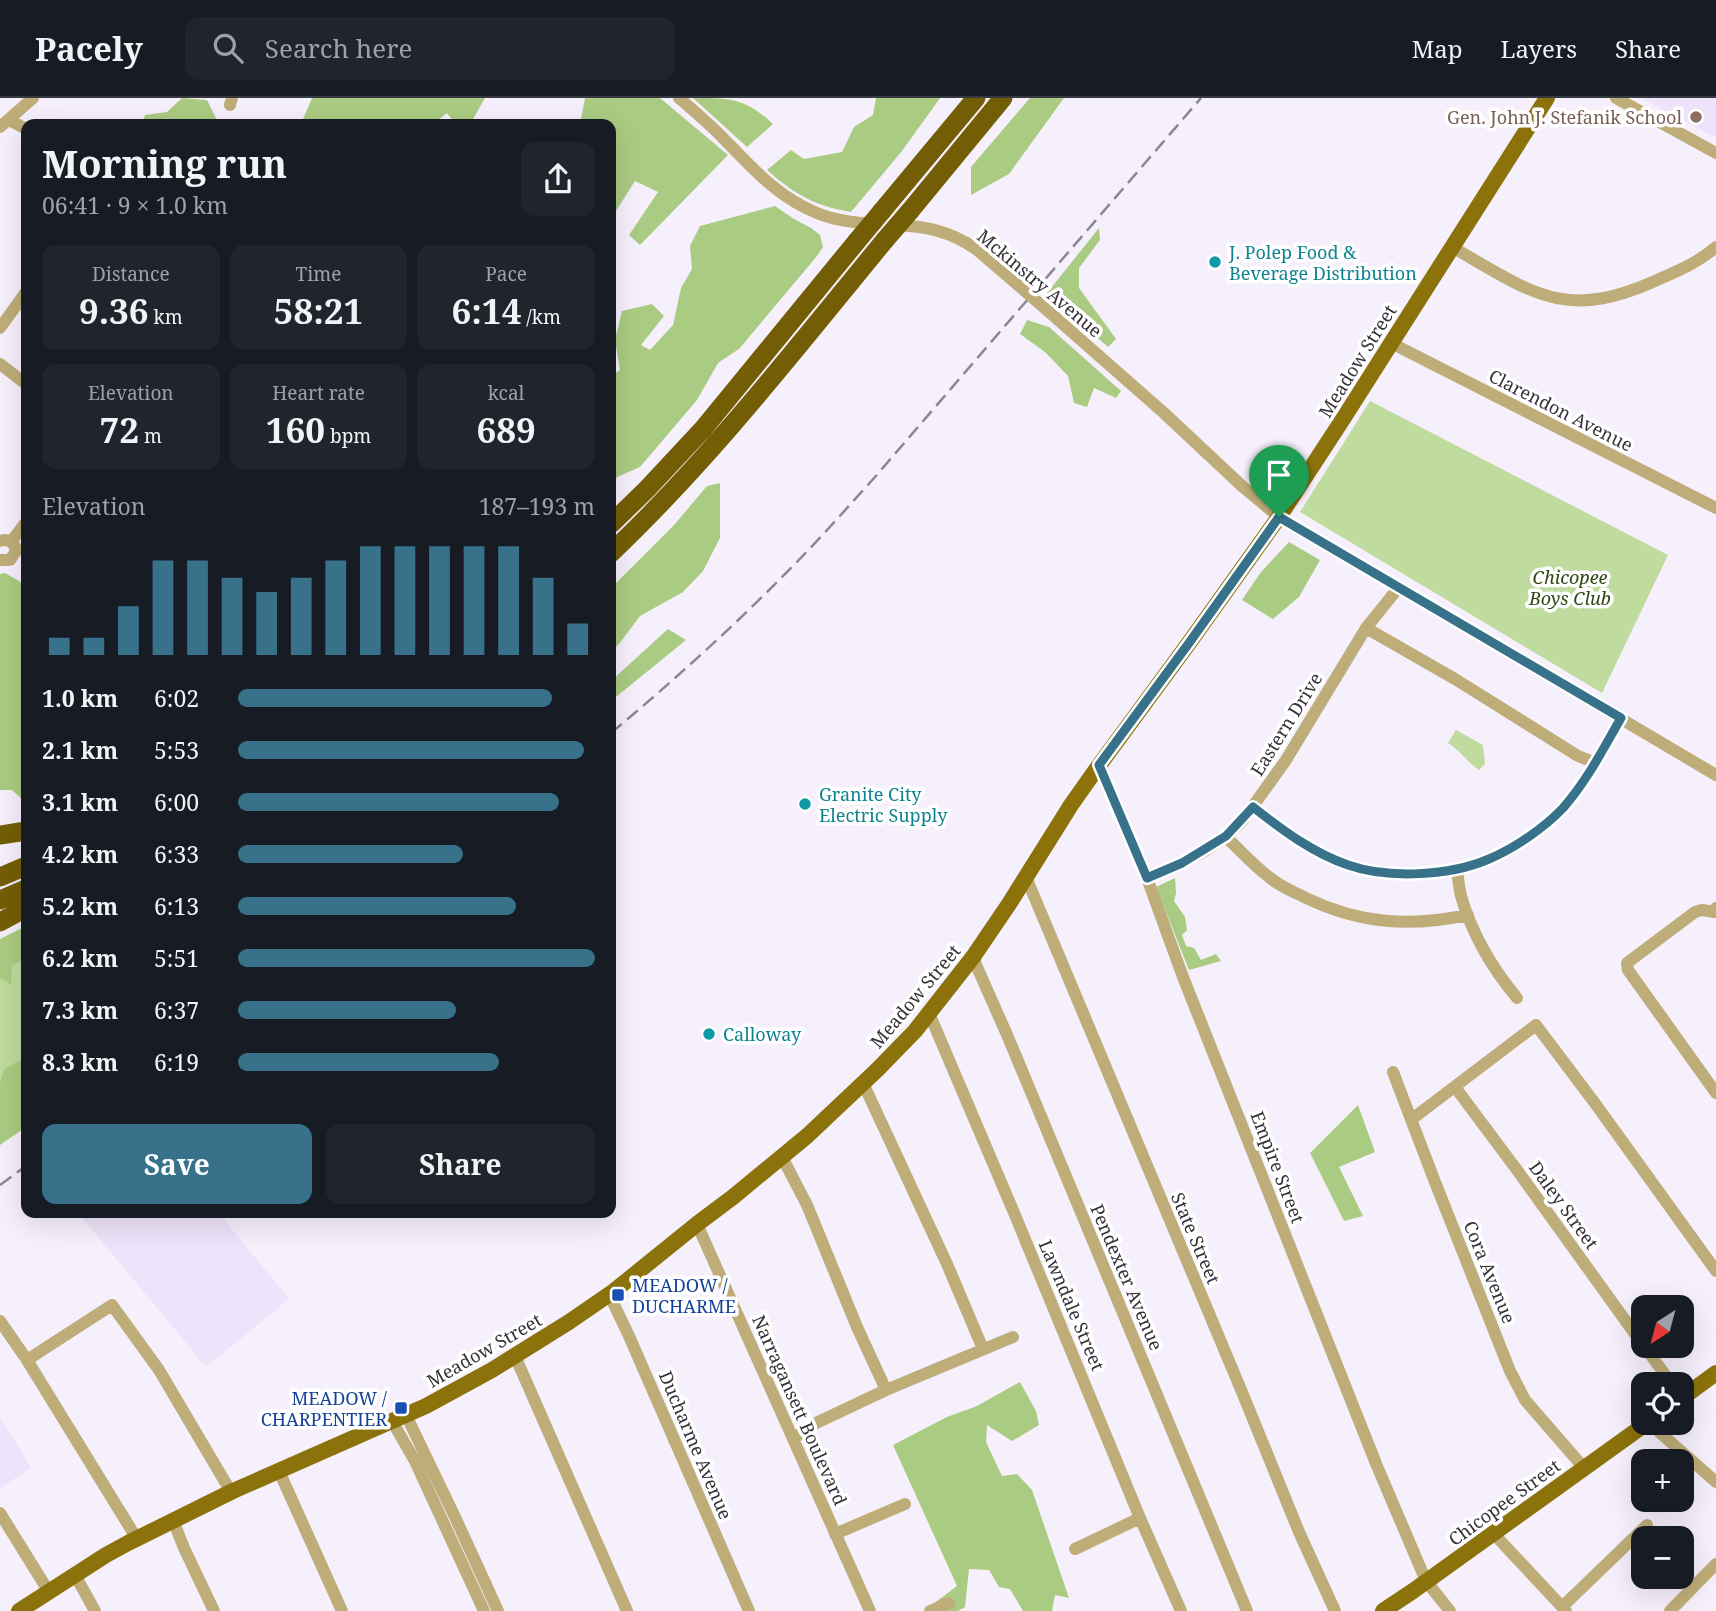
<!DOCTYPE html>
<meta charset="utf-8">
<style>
:root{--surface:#171b24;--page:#20242c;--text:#f1f3f6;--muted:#9ea1a6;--line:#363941;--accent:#38728a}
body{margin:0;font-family:"Noto Serif",serif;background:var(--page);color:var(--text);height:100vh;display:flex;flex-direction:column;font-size:26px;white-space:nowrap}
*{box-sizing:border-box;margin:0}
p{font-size:23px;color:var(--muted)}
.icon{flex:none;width:38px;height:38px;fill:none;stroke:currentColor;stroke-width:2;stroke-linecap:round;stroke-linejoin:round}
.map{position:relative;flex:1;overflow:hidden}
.sheet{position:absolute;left:21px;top:21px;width:595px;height:1099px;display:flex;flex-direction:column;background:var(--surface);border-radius:14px;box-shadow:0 7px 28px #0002}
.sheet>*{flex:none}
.needle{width:46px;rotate:216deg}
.buttons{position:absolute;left:1631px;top:1197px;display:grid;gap:14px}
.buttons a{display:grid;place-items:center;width:63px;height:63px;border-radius:14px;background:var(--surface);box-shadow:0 7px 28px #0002;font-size:35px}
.pin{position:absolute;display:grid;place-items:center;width:60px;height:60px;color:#fff;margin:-72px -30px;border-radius:50% 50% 50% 0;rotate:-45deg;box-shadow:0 0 7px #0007}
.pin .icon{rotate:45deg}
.round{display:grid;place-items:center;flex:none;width:74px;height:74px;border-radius:14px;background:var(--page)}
.head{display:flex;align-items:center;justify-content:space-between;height:119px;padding:0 21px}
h1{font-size:38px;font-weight:700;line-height:52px}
.stats{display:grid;grid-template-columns:repeat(3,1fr);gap:10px;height:119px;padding:7px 21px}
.stats div{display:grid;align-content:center;border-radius:14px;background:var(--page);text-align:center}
.stats b{font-size:35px;font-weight:700}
.stats small{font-size:19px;font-weight:400}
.stats p{font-size:19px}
.chart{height:196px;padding:14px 21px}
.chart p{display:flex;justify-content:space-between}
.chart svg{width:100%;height:126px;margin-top:7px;stroke:var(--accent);stroke-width:6}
.primary-button{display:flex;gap:14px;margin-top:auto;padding:14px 21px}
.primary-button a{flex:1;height:80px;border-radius:14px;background:var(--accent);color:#fff;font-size:28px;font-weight:700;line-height:80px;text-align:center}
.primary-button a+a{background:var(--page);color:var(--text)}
ul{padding:0 21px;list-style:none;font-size:23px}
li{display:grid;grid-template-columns:112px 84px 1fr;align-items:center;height:52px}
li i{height:18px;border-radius:9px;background:var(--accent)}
header{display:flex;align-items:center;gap:42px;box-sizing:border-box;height:98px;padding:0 35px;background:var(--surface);border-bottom:2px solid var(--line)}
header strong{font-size:33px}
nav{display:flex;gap:38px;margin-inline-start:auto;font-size:24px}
.search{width:490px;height:63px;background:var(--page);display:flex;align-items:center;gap:18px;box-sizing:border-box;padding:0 24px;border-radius:14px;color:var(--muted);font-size:26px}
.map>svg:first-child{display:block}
</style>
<header>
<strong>Pacely</strong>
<div class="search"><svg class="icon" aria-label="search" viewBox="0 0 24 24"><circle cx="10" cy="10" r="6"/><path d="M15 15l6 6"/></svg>Search here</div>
<nav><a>Map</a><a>Layers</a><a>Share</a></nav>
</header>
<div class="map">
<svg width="1716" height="1513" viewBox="0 0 1716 1513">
<rect width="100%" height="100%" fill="#f6f0fd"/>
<path fill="#ede3fa" d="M1641,0H1716V40L1713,38Z
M78,1115H219L289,1201L206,1269Z
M0,1319L31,1370L0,1390Z"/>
<path fill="#bfdb9e" d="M1370,303L1668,457L1602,595L1300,414Z
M1456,632L1483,647L1485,666L1479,672C1466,663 1461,653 1448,645Z
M26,860V906L21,919L26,920V962L23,960L4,971L0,983V881H3L12,868Z"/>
<path fill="#aacb82" d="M182,0L207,2L217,22L222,26H142L145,17L167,14Z
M312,0H485L473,21L478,26H456L447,15L433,26H301Z
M585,0H660L728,57L640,147L629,137L658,94L635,83L614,116L611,114V26H580Z
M693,0C731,0 745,0 773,26L747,49Z
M876,0H940L902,53L851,114C815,108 794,96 767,72L791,52L804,61L842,54L854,29L873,17Z
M1030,0H1064L1009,76L971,97V69Z
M775,108L794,121L811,130L820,137L823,149L817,158L739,251L718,265L697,302L640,369L617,379L611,394V278L620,272L615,242L622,213L652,206L664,218L641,247L650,252L673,227L681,190L692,171L690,148L700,128Z
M1099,130L1100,142L1079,170V190L1116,241L1108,249L1047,195Z
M1027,222L1049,229L1121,293L1116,300L1094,290L1087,309L1074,305L1068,278L1045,254L1020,236Z
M720,385V440L703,473L683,494L640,518L619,546L611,553V490L675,426L707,388Z
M1289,444L1320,462L1299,499L1273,521L1242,502L1261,474Z
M5,475L26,487V705L12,692H0V476Z
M668,531L686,542L611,603V583Z
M1175,780L1176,795L1174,803L1185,819L1187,832L1182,837L1186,848L1194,850L1201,862L1216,856L1221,863L1189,872L1156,789Z
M26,828V860L12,868L11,887L3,881H0V841Z
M23,960L26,962V1029L0,1047V983L4,971Z
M1358,1007L1375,1054L1339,1069L1363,1118L1344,1123L1310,1055Z
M1020,1284L1036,1313L1039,1327L1012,1343L987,1327L986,1344L1002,1378L1017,1376L1032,1392L1069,1500L1055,1497L1052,1513H1023L1010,1491L999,1489L989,1472L969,1471L965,1509L958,1513H935L933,1506L957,1488L893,1347L947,1319L977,1308Z"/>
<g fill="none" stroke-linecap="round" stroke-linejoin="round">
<path stroke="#bead78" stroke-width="12" d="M679,0C693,12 707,24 720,37C749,66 776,99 817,115C836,123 855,125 876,126
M1616,0L1716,55
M230,7L232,0
M9,22L26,31
M0,29L33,0
M894,127C925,128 950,133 976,151
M1452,149C1531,194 1564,224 1655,183C1677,173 1698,165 1716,149
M1048,213L1164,315L1243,389L1279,419L1716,677
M0,230L26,194
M1391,245L1716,410
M0,266L26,286
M0,443C8,440 15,444 16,453L10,462H0
M11,444L26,424
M1366,530L1455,581L1578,658L1596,665
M1099,667L1147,780L1183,879L1377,1368L1426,1483L1450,1513
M1253,709C1282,732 1313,755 1348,767C1389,781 1450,778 1489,761C1515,750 1545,730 1563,710C1587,683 1603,651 1621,620
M1226,739C1240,752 1253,767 1269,779C1279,788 1294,794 1306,800C1360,826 1410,829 1468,817
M1457,771C1458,780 1459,790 1461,798C1472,836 1492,870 1517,900
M1026,779L1242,1294L1299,1434L1335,1513
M1147,780L1182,765L1203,754L1226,739L1243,722L1286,662L1366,530L1399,489
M1716,810L1714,814L1702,812L1695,814L1627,865L1628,872L1716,995
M973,860L1008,939L1247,1513
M929,915L1015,1117L1140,1420L1181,1513
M1393,974L1435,1084L1510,1273L1525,1302L1584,1370
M863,985L947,1166L983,1251
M1455,989L1517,1072L1643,1247
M1412,1021L1536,927L1594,1004L1716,1173
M782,1059L807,1107L857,1229L886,1292
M697,1126L870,1513
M609,1196L629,1238L749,1513
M0,1223L27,1262L137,1441
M1644,1248L1672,1286
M515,1258L627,1513
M27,1262L112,1207L159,1272L231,1394
M406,1317L455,1419L498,1513
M392,1323L415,1363L484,1513
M1649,1325L1716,1384
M793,1341L816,1325L886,1292L1013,1239
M279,1373L342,1513
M0,1415L49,1494
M173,1422L184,1450L214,1513
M1493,1435L1566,1513
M835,1436L905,1406
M1075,1451L1140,1420
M75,1477L95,1513
M1562,1509L1647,1427
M930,1513L949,1505
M1670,1513L1716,1466"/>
<path stroke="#8c720b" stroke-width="16" d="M1682,1300L1716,1275
M19,1513L106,1457L128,1445L233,1393L426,1308L492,1272L569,1224L614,1193L697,1126L733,1099L807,1038L877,972L915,933L973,859L1009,806L1071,707L1095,673L1189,545L1279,419L1343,321L1547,0
M1383,1513L1413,1493L1647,1325"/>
<path stroke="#745e05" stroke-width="19" d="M882,113L976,0
M910,113L1003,0
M611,426L647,391L703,331L857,143
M611,455C712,359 797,249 885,142
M0,737L26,733
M0,779L26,768
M0,802L26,791
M0,824L26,810"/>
<path stroke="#8b8790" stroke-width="2.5" stroke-dasharray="14 7" stroke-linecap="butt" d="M611,635C672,584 732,530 788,473C818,443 846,411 875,379L1201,0
M0,1087L26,1068"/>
<path stroke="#bead78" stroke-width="12" d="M976,151L1048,213"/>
<path stroke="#745e05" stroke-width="19" d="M885,142L910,113
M857,143L882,113"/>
</g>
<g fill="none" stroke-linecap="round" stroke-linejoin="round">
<g stroke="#fff" stroke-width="14">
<path id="route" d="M1279,419L1621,620C1603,651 1587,683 1563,710C1544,730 1515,750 1489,761C1450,778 1388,781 1348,767C1313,755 1282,732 1253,709L1226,738L1182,765L1147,780L1099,667L1189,545Z"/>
</g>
<use href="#route" stroke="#38728a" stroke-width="9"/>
</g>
<circle fill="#8d6e63" stroke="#fff" stroke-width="2.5" cx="1696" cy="19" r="7"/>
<g fill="#0f9aa8" stroke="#fff" stroke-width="2.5">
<circle cx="1215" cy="164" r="7"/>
<circle cx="805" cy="706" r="7"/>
<circle cx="709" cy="936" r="7"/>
</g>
<g fill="#1a4fb4" stroke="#fff" stroke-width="2.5">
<rect x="611" y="1190" width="14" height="14" rx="3.5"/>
<rect x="394" y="1303" width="14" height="14" rx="3.5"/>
</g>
<g text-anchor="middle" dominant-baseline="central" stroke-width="7" stroke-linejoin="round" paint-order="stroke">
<g font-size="18" fill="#785e54" stroke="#fff" text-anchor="end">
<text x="1682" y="19">Gen. John J. Stefanik School</text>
</g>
<g font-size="18" fill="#0d838f" stroke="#fff" text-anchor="start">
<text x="1229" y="154">J. Polep Food &amp;<tspan x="1229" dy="21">Beverage Distribution</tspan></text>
<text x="819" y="696">Granite City<tspan x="819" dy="21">Electric Supply</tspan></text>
<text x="723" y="936">Calloway</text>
</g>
<g font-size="18" fill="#353239" stroke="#fff">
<text transform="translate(1040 185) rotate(40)">Mckinstry Avenue</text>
<text transform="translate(1357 263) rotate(-58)">Meadow Street</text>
<text transform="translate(1561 312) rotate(27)">Clarendon Avenue</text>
<text transform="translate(1286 626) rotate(-58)">Eastern Drive</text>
<text transform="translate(915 898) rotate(-50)">Meadow Street</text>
<text transform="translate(1278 1069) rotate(69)">Empire Street</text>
<text transform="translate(1564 1107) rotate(54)">Daley Street</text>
<text transform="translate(1196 1140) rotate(67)">State Street</text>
<text transform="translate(1490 1174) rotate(68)">Cora Avenue</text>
<text transform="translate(1127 1179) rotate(67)">Pendexter Avenue</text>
<text transform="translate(1072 1207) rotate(67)">Lawndale Street</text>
<text transform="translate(484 1252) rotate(-30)">Meadow Street</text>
<text transform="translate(800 1312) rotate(66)">Narragansett Boulevard</text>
<text transform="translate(696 1347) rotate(67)">Ducharme Avenue</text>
<text transform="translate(1504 1404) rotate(-36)">Chicopee Street</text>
</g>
<g font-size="18" font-style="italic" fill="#324612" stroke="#fff">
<text x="1570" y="479">Chicopee<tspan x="1570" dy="21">Boys Club</tspan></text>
</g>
<g font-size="18" fill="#164399" stroke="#fff" text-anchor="start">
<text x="632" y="1187">MEADOW /<tspan x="632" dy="21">DUCHARME</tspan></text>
<text x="387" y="1300" text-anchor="end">MEADOW /<tspan x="387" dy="21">CHARPENTIER</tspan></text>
</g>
</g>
</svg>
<div class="buttons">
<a><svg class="needle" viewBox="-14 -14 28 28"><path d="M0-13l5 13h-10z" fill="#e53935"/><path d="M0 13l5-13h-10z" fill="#9ea1a6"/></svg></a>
<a><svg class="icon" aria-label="locate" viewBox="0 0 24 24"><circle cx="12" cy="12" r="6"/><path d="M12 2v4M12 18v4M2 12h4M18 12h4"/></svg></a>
<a>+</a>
<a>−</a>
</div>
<div class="pin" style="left:1279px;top:419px;background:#1e9e55"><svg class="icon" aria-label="arrive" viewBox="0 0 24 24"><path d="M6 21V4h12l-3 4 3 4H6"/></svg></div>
<section class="sheet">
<div class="head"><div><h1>Morning run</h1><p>06:41 · 9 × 1.0 km</p></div><a class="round"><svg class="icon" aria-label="share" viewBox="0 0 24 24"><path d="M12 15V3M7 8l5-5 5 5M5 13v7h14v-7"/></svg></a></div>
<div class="stats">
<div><p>Distance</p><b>9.36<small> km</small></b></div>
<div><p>Time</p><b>58:21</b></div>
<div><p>Pace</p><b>6:14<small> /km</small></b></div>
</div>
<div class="stats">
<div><p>Elevation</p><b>72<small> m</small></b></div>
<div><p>Heart rate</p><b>160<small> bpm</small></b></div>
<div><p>kcal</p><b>689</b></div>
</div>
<div class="chart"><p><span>Elevation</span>187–193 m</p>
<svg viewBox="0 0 160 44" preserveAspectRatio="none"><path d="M5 44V38M15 44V38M25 44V27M35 44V11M45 44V11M55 44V17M65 44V22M75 44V17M85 44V11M95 44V6M105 44V6M115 44V6M125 44V6M135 44V6M145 44V17M155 44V33"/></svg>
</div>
<ul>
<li><b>1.0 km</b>6:02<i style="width:88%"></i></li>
<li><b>2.1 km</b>5:53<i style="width:97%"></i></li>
<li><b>3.1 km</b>6:00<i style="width:90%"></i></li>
<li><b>4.2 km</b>6:33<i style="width:63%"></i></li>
<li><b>5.2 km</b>6:13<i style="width:78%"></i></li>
<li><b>6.2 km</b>5:51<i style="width:100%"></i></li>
<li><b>7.3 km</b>6:37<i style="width:61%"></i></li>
<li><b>8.3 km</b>6:19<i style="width:73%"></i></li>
</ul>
<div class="primary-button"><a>Save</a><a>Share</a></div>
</section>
</div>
